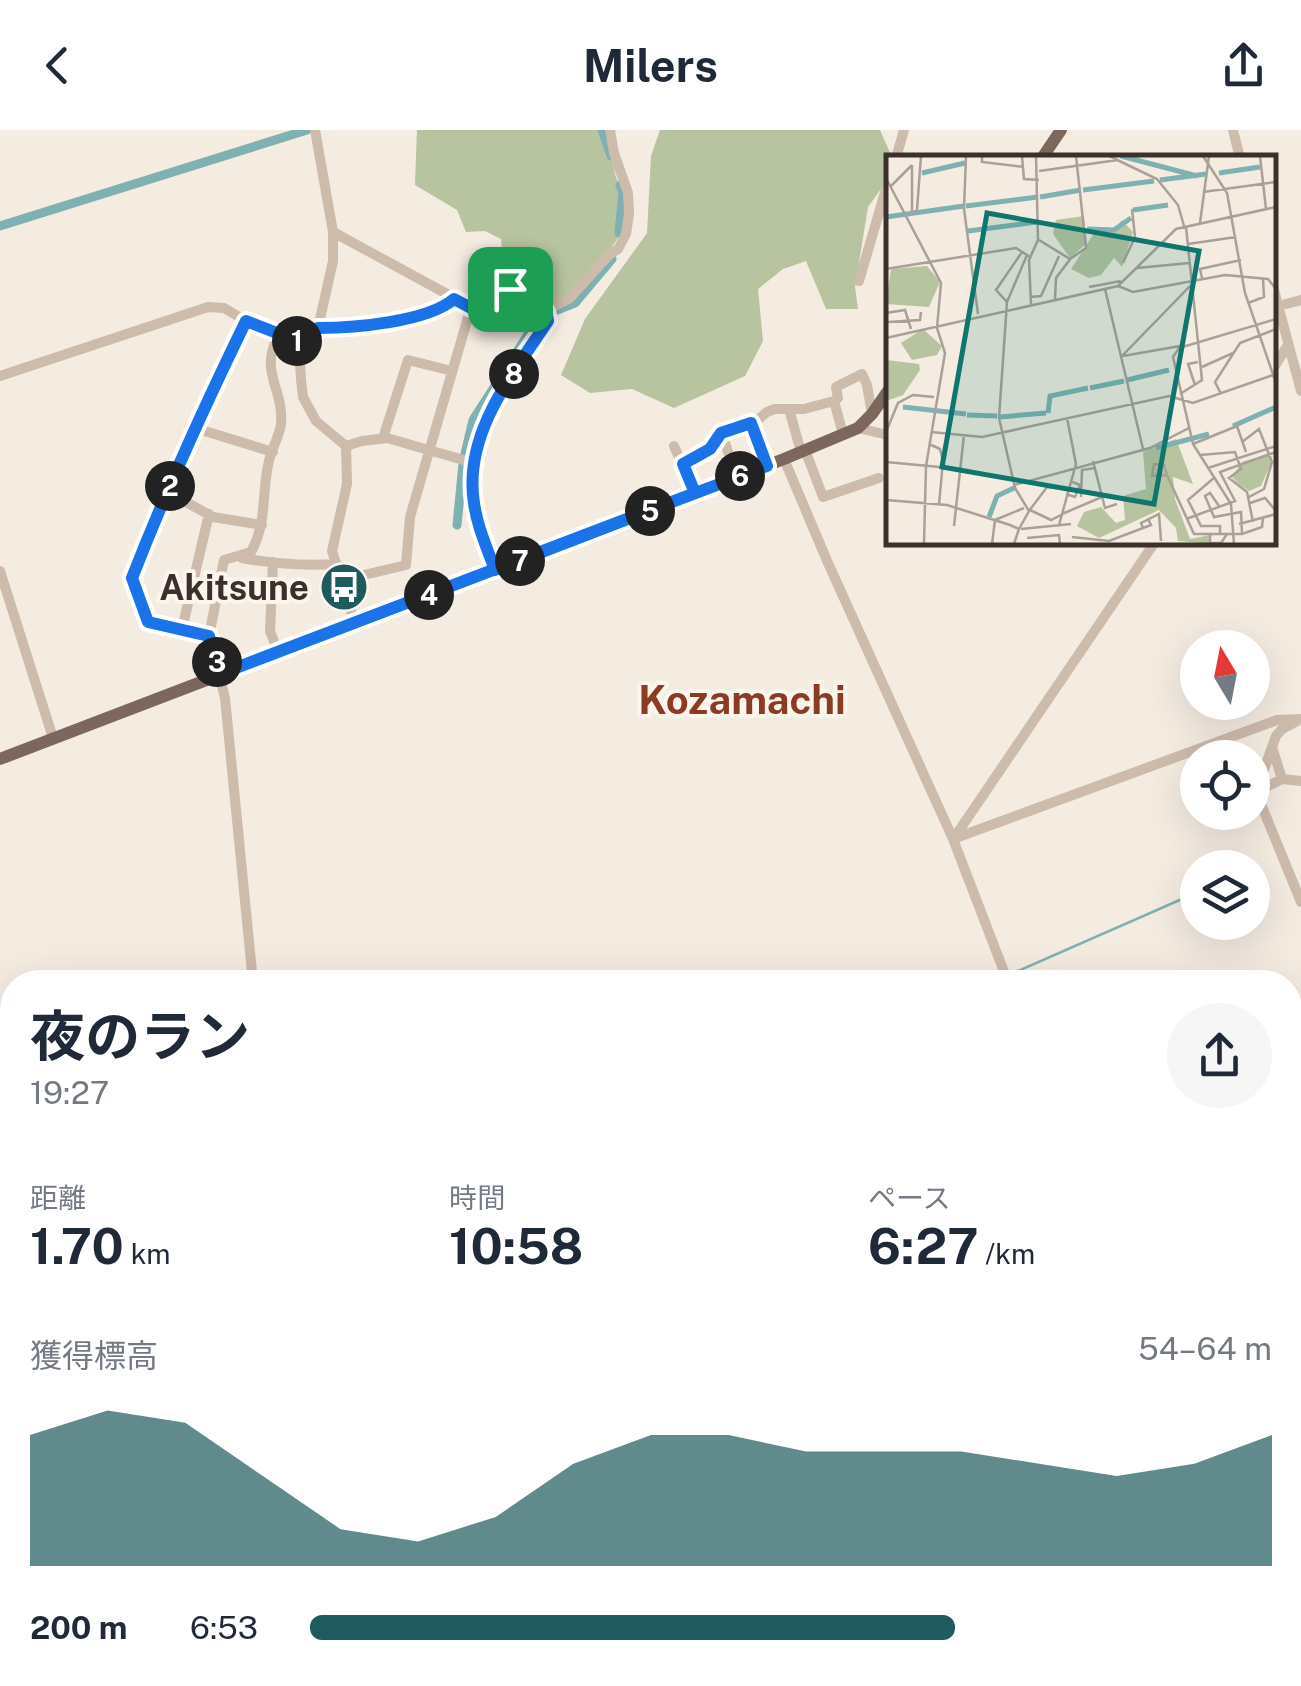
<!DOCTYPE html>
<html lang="ja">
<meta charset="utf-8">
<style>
:root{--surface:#fff;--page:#f6f6f7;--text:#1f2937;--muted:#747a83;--accent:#1f5a5e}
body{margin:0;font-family:"Public Sans","Noto Sans JP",sans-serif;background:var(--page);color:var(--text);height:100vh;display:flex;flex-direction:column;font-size:38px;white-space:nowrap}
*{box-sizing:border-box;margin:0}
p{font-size:32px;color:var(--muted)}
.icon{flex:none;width:55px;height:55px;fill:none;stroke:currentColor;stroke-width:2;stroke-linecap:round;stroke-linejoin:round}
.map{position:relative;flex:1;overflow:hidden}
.panel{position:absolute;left:0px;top:840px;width:1302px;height:718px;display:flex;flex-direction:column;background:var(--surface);border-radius:40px 40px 0 0;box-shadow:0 10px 40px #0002}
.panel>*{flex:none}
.needle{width:65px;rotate:350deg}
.tools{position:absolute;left:1180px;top:500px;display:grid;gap:20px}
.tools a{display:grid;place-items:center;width:90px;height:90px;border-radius:50%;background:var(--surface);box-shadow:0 10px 40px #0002;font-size:50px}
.pin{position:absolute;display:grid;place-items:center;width:85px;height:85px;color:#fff;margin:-42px;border-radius:20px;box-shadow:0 5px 15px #0006}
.km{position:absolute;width:50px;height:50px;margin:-25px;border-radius:50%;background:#222;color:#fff;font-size:28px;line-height:50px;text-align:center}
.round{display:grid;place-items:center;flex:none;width:105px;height:105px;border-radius:52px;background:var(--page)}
.head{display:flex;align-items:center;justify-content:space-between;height:170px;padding:0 30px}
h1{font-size:55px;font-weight:700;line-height:75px}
.metrics{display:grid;grid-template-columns:repeat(3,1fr);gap:15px;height:170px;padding:10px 30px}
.metrics div{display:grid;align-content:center}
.metrics b{font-size:50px;font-weight:700}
.metrics small{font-size:28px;font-weight:400}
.metrics p{font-size:28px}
.chart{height:280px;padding:20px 30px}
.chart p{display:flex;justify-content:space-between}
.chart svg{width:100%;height:180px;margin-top:10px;fill:var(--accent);opacity:.7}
ul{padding:0 30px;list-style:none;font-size:32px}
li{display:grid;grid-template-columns:160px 120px 1fr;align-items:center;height:75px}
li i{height:25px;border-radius:12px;background:var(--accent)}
header{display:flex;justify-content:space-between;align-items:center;height:130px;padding:0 30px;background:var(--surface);font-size:45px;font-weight:700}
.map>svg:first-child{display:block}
</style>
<header><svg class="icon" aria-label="back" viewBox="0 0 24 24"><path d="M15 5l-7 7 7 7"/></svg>Milers<svg class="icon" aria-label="share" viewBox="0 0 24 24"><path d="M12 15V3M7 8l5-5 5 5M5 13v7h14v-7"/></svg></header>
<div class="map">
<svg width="1301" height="1556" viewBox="0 0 1301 1556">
<rect width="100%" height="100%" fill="#f4ebe1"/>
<path fill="#b8c4a0" d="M417,0H606L615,44L624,71V90L621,103L608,123L572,165L543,178C509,153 505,153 501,109L485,101L466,102L457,80L415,55Z
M660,0H880L892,27L888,28V49L868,77L855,157L858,179H826L806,131L783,139L758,159L763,211L745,246L674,278L632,259L590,263L561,245L585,189L647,103L651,26Z
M1301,1182V1556H1117L1110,1545H1290V1195Z"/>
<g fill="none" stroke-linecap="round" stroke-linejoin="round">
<path stroke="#7fb0b2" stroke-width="2.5" d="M1011,844L1198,762
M991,852L1000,849
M0,1225L12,1224"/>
<path stroke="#7fb0b2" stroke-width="9" d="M602,0L611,26
M0,96L307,0
M619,103L623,62L620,55
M552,182L575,173L612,129
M465,324L473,290L540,186
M457,395L463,334
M1290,1202L1301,1198
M535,1556L554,1545"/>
<path stroke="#cdbbac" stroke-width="10" d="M315,0L333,102V131L318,198L300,233L301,250L303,267L316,291L346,316L347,354L332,421L355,493
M1233,0L1240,28
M896,28L904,0
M333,102L471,177
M859,151L888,52
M1274,160L1301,261
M1274,177L1301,170
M318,198C354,198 427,192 454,169
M1274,237L1288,215
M0,246L208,177L224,178L246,191L308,215
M834,271L843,304
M789,279L801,322
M751,293L767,336
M195,298L273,322
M858,298L888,305
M722,303L736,347
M383,308L408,230L452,241
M346,316L362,311L387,308L474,333
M674,316L695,363
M805,320L823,367L879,348
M784,329L828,433L953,709L1008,852
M683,334L710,319L721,303L755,292L767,282L775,279H804L834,271L838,268L836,257L862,244L867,255L872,284
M168,362L213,387L262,395
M242,428C274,434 305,436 337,434
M273,432L270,501L278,522
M495,440C488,419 477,396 474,373C463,304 512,246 548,191L546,181
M0,441L53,608
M343,450L406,435L410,387L471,177L498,161L510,159L543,182L570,168L609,125L618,119L626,104L629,84L628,63L614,23L610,0
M182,499L209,384
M209,506L148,491L132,448C166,360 205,275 246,191
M1297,591L1282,599L1276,606L1256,662L1301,772
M1272,617L1282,649
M1256,662L1282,649L1301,651
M954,708L1155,412
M953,709L1277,590L1301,589
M253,852L225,568L209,506L224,430L251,422C268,391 261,363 269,331C272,318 279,307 281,294C284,257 258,243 279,204
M1290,893L1301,888
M1290,1176L1301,1167
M1290,1315L1301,1314
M0,1354L12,1353
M1290,1383L1301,1380
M424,1545L429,1556
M973,1545L978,1556
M0,1549L1,1556
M68,1556L111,1553
M505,1556L525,1545
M661,1556L686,1547L754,1556
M767,1556L769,1545
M833,1556L836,1545
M866,1556L869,1545
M929,1556L950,1545"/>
<path stroke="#7d675c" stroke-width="12" d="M1042,28L1061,0
M0,629L784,329L858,298L872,284L888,261"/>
</g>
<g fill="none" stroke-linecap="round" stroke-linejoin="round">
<g stroke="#fff" stroke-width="20">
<path id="route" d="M510,159L498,161L471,178L454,169C427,192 354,198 318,198L308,215L246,191C205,275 166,361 132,448L148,492L209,506L220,544L695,363L683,334L710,319L721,303L751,293L767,336C676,370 586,405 495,440C487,418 477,396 474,373C463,304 512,245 548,191L546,181L542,182L510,159"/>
</g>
<use href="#route" stroke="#1a73e8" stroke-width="12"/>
</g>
<defs>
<g id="bus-disc" transform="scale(2.5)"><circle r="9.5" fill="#1f5a5e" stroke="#fbf5ee"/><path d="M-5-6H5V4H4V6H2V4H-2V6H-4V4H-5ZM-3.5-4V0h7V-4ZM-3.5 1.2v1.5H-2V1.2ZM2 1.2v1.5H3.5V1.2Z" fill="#fff"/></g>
</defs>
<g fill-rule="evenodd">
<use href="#bus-disc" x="344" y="457"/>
</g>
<g text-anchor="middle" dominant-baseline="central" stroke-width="8" stroke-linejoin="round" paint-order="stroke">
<g font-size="35" font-weight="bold" fill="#3b302b" stroke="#fbf5ee" text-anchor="end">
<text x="309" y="457">Akitsune</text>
</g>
<g font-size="40" font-weight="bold" fill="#8c3b22" stroke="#fbf5ee">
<text x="742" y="569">Kozamachi</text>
</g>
</g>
<g transform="translate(886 25)">
<rect width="390" height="390" fill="#f4ebe1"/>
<path d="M198,61L201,88L184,103L167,79L170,65ZM236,65L247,77L236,112L228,103L215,120L203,123L185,114L212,72L229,74ZM41,111L54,127L43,152L0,149L5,114ZM37,174L56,191L51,200L26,205L15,188ZM0,205L33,209L34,215L17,240L0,246ZM290,284L307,329L287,322L289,344L304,384L324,380V389L292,386L290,373L273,355L213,383L191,371L198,357L215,352L230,368L239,365L237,341L260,334L257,297ZM382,299L385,308L375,331L363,336L353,329L346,322L356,307Z" fill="#b8c4a0"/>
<path fill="none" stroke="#7fb0b2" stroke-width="5" d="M235,1L311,21M36,18L79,8M333,18L374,12M274,25L320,19M197,35L268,26M154,42L195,35M80,51L152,42M247,55L282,50M0,62L78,51M201,74L228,75L245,63M82,76L151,67M241,225L283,215M204,233L238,226M17,252L80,259M162,258L164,241L202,233M81,260L111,261M114,262L160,258M347,271L390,252M270,293L323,279M103,362L111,341L130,332"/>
<path fill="none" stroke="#aaa098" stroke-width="2.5" d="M80,1L78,54L92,159M96,1V7L138,12M136,1L138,24L153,25M223,1L271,24L292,50L298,71M317,1L341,38L359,138L390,228M374,1L380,54M26,10V57L31,55L35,1M153,16L232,5M0,23L55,128L51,173L59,198L40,311L38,389M4,32L26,10M317,37L390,27M314,68L323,1M153,85L184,104L200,93L190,1M302,89L350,82M237,108L249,82L246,54M251,113L303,108M0,114L130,93L144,102M316,123L314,114L355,105M232,131L247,137L339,120L382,124L390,134M203,132L235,126M219,134L257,294M144,142L155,141L173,101M169,144L170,123L185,103M121,147L110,135L136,97M362,148L378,142L377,124M145,149L143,105L152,85L150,1M0,158L19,155L25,174M2,167L34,165L35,157M0,183L232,131L290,74L390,52M236,201L305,130M237,201L294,191M316,212L347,198M309,230L302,209L312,207M294,239L316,225L300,72M335,239L329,227L354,188L390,174M0,277L12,248L27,240L48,242M45,277L96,282L283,241L307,248L390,219M356,287L373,274L386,307L378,334L363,342M43,289L54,294L57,306L53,350M307,289L351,271L360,297M314,300L349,297L355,314L343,323L361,337L367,367M207,306L219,353L231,349M0,307L75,314M268,309L278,310L281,320L266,321ZM322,313L390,291M281,320L308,379H356L376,372L377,363M329,322L302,345L315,371H334V379M128,330L264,293L303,273M180,339L189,342L194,330L184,326M195,342L196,315L209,313M0,345L61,350L124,370L133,374L128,389M364,348L379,343L390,356M333,351L324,338L319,341L328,362L355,357L356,378M144,355L165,365L175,360M143,356L161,332L181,334M176,359L216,342M300,364L349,346L334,317L390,297M353,369L390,359M173,370L190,309L181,263M68,371L78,280M257,373L255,368L273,359L275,386M133,374L143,356L129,333L113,263L121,147L141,100M135,374L185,369M324,379V388H335L341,379M186,382L223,386L265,370L262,364M141,383L173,380L174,389M106,389L109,365L138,353M348,389L345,349L307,289L287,202L293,193L390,164"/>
<path fill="#0f766e" fill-opacity="0.15" stroke="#0f766e" stroke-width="5" d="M101,58L313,96L268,349L56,312Z"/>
<rect width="390" height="390" fill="none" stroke="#3b302b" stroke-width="5"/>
</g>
</svg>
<div class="tools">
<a><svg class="needle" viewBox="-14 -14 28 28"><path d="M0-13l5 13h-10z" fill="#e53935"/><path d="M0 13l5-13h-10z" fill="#747a83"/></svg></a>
<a><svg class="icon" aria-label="locate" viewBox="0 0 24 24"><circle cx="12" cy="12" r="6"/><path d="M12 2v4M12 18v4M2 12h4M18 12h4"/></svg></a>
<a><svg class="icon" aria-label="layers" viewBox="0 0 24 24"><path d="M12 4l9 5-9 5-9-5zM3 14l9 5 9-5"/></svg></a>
</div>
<div class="pin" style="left:510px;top:159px;background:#1e9e55"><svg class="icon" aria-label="arrive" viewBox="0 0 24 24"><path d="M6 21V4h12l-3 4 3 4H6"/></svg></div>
<b class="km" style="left:297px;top:211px">1</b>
<b class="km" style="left:170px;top:356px">2</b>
<b class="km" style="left:217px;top:532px">3</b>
<b class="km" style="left:429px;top:465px">4</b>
<b class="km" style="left:650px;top:381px">5</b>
<b class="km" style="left:740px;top:346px">6</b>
<b class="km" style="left:520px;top:431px">7</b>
<b class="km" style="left:514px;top:244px">8</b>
<section class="panel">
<div class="head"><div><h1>夜のラン</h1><p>19:27</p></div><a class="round"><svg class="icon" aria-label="share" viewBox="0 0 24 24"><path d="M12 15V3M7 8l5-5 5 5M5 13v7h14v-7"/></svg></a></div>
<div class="metrics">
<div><p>距離</p><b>1.70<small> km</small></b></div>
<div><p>時間</p><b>10:58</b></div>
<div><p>ペース</p><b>6:27<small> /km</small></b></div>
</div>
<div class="chart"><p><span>獲得標高</span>54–64 m</p>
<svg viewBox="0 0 160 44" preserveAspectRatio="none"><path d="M0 44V12L10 6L20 9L30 22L40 35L50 38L60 32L70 19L80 12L90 12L100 16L110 16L120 16L130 19L140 22L150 19L160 12V44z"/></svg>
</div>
<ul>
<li><b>200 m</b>6:53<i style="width:67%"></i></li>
</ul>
</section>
</div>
